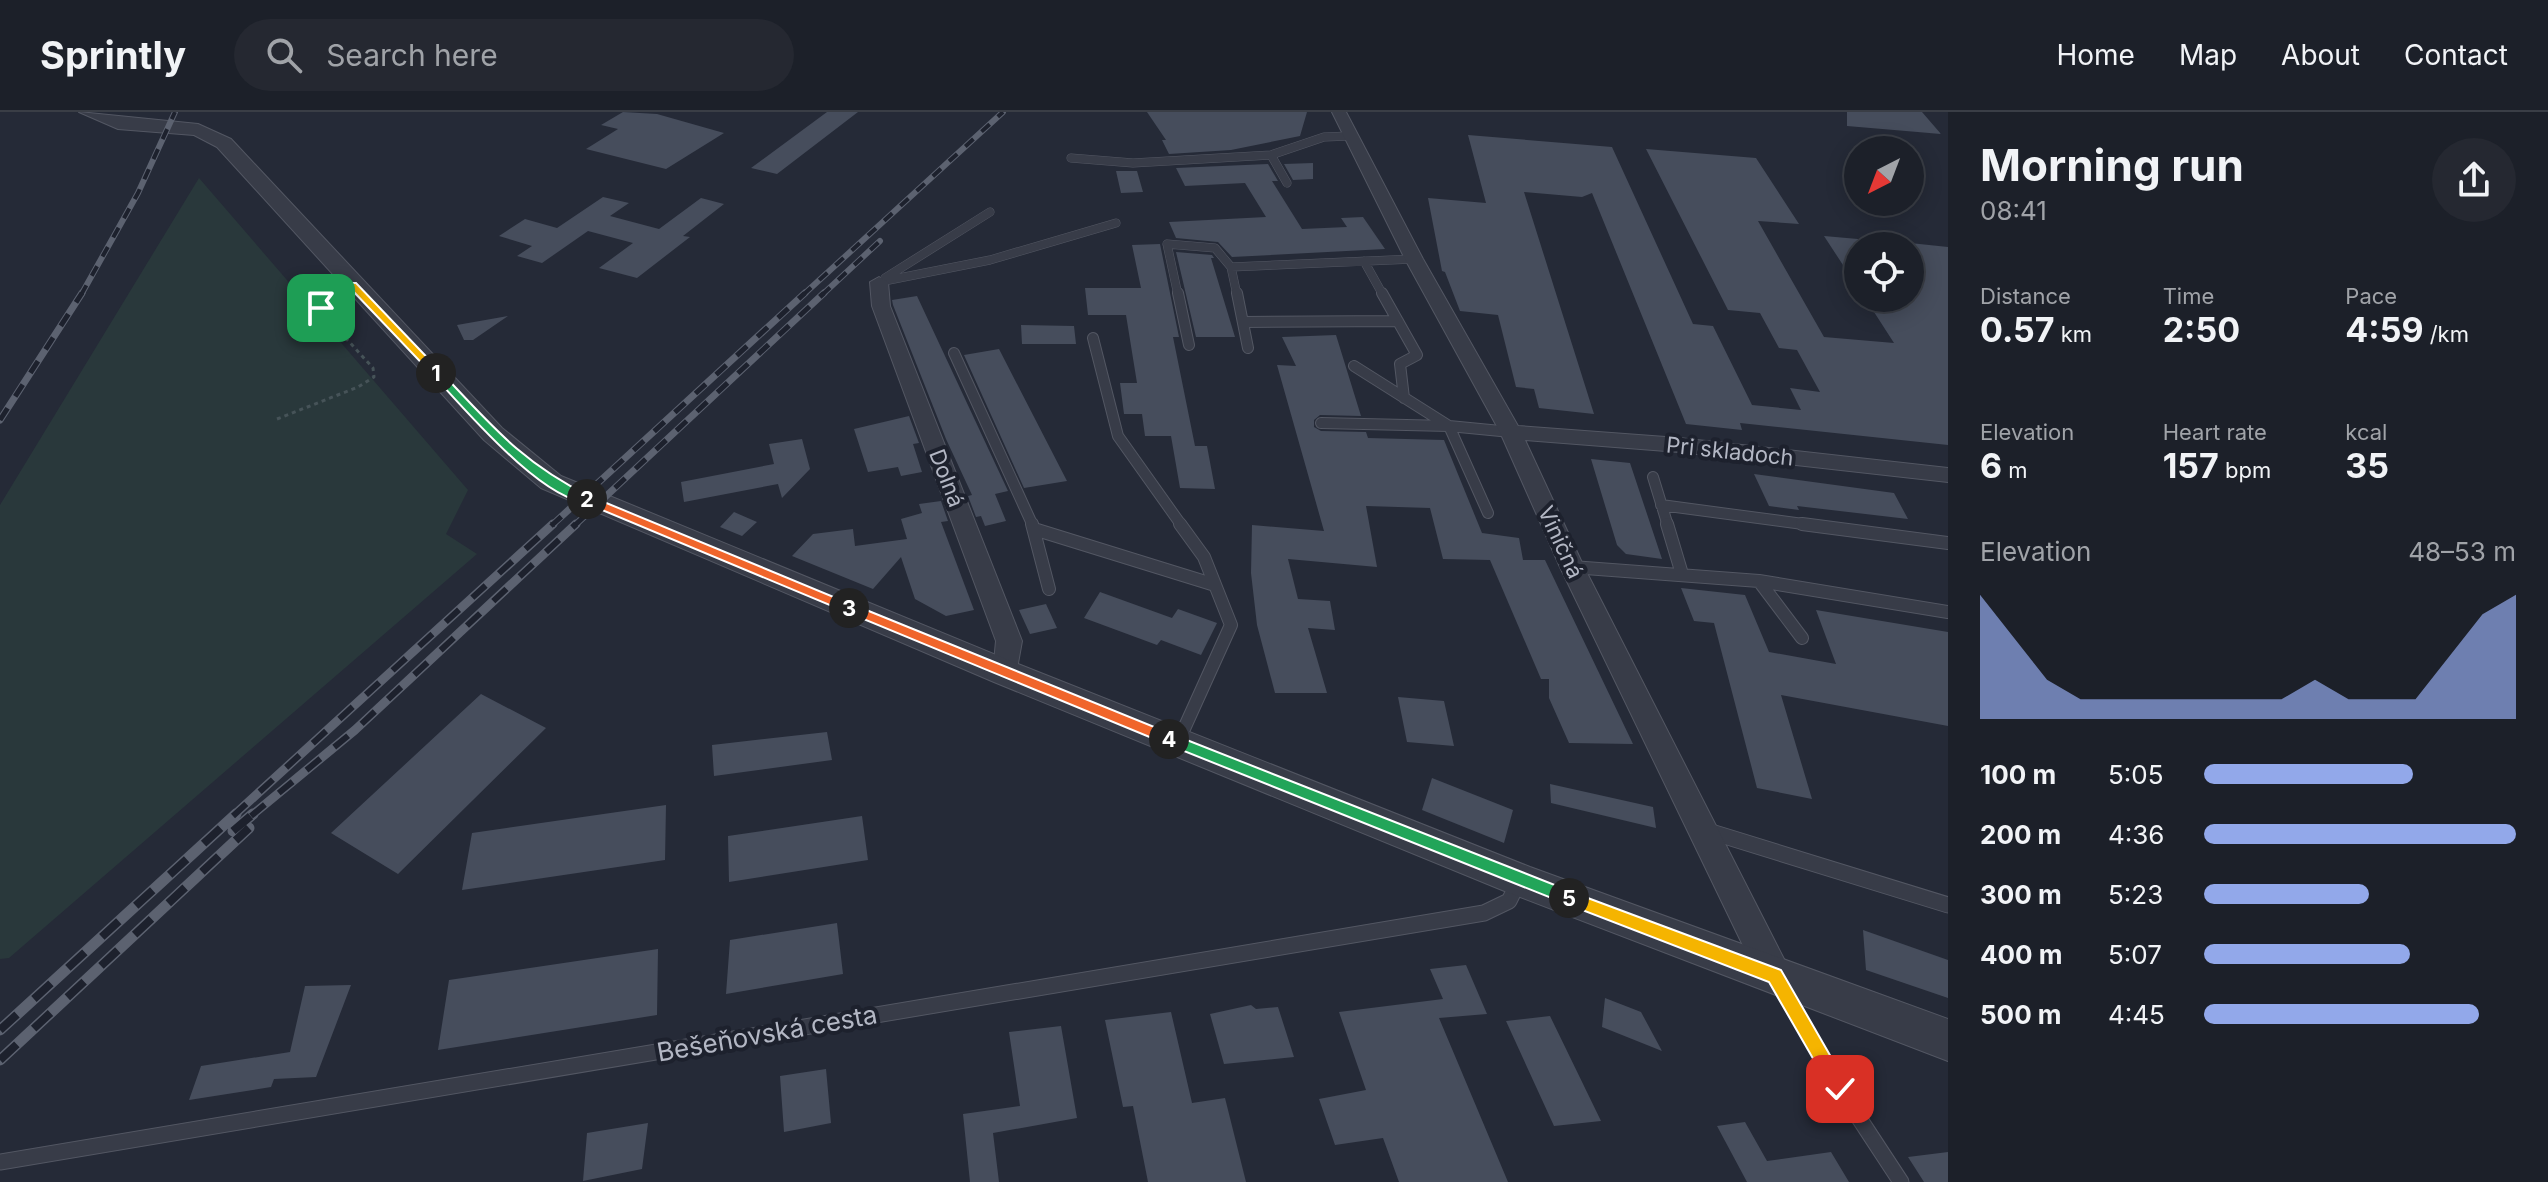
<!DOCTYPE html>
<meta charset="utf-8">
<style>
:root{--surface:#1c2029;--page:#252831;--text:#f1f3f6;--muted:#a0a3a8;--line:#3a3e46;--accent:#92a8ea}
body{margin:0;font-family:Inter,sans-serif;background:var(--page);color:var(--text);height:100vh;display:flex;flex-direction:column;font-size:30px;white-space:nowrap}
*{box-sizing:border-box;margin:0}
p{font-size:26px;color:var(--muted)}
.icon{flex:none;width:44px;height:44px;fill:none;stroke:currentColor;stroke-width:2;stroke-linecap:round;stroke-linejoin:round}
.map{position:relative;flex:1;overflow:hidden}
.panel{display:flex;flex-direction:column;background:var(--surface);width:600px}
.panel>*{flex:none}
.needle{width:52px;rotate:222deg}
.tools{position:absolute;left:1844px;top:24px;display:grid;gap:16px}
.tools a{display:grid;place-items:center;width:80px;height:80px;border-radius:50%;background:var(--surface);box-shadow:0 4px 20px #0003,0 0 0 2px var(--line);font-size:40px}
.pin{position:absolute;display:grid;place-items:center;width:68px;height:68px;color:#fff;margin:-34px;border-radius:16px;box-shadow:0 4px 12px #0006}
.km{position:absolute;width:40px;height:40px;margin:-20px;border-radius:50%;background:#222;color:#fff;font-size:22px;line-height:40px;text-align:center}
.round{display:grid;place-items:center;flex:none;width:84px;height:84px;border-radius:42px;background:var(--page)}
.head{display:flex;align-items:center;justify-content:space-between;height:136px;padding:0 32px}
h1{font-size:44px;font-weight:700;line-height:60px}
.metrics{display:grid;grid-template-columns:repeat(3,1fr);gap:12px;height:136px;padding:8px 32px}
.metrics div{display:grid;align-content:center}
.metrics b{font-size:34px;font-weight:700}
.metrics small{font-size:22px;font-weight:400}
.metrics p{font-size:22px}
.chart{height:224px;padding:16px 32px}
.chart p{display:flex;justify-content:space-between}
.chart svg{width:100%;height:144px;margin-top:8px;fill:var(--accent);opacity:.7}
ul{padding:0 32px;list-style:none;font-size:26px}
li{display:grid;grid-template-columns:128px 96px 1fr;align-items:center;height:60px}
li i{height:20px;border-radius:10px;background:var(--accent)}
header{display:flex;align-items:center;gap:48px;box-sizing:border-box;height:112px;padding:0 40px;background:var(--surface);border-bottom:2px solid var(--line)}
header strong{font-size:38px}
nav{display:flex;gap:44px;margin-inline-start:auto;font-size:28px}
.search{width:560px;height:72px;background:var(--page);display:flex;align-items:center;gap:20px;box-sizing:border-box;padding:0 28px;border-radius:44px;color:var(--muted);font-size:30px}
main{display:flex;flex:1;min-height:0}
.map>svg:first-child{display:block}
</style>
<header>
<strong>Sprintly</strong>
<div class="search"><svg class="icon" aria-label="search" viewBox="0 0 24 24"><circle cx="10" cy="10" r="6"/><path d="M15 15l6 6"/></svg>Search here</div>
<nav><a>Home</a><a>Map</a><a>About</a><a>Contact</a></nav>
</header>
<main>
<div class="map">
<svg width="1948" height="1070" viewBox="0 0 1948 1070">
<rect width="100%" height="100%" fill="#252a37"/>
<path fill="#29383b" d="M199,66L468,378L446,422L477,442L9,846L0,847V393Z"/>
<path fill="#464d5c" d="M623,0L657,2L724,21L666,57L586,37L618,17L601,13Z
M827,0H858L777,62L751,56Z
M1147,0H1307L1300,24L1231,38L1169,42L1162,28H1166Z
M1847,0H1922L1941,22L1847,14Z
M1468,23L1612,35L1693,212L1713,214L1752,293L1801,298L1790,276L1820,280L1797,238L1779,236L1760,201L1728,198L1646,37L1756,46L1799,112L1758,109L1824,225L1894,231L1865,186H1910V131L1948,135V333L1740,311L1742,318L1686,312L1592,81L1582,85L1524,80L1594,302L1539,296L1534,277L1516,275L1498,203L1460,199L1445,160L1442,159L1428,86L1486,91Z
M1313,51V67L1293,68L1284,52Z
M1268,52L1278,69H1272L1302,117L1347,115L1341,106L1363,105L1385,137L1232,145L1218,130L1176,126L1169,110L1266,105L1245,71L1185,74L1176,56Z
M1116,59H1137L1143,80L1121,81Z
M603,85L629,91L610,104L659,117L701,86L724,92L683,124L690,125L637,166L599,156L633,131L588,119L542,151L517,144L532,134L499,124L525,107L557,116Z
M1824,124L1858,127V176Z
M1160,132L1179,225H1173L1195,334H1207L1215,377L1180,376L1171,324H1145L1142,302H1124L1120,271H1137L1126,203H1088L1085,176H1141L1132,133Z
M1176,140L1212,143L1214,146H1211L1235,225H1196Z
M917,184L1008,379L995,382L1006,409L985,414L981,404L976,405L968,384L972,383L946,327L893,193L892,188Z
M508,204L473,228H464L457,213Z
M1021,213L1074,214L1076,232H1022Z
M1336,223L1361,304L1320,303L1314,308V315L1321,319L1366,320L1368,326L1444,328L1482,421L1519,426L1523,448H1545L1633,632L1569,631L1549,586V567H1541L1490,448L1443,447L1430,396L1366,394L1377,455L1288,447L1298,487L1330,489L1335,518L1308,516L1327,581H1275L1257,513L1251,461L1252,413L1324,419L1277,253L1296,254L1282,225Z
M999,237L1067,369L1024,376L964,243Z
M909,304L919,331L913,332L922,360L901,364L898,355L868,360L854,317Z
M802,327L810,357L782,386L778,372L684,390L681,370L774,352L769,332Z
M1591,347L1630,351L1662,447L1626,442L1617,433Z
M1754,362L1894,381L1908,407L1797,394L1799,398L1769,394Z
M941,389L948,409L941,410L974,498L946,504L915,487L901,445L873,477L792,444L813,422L853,417L855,434L907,427L901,407L922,401L919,392Z
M734,400L757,410L742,424L720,415Z
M1681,476L1745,483L1769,540L1836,552L1816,498L1948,520V614L1781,583L1812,687L1757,676L1714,511L1694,509Z
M1100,480L1172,506L1178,497L1217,511L1201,543L1161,528L1157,533L1084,506Z
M1046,492L1057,516L1030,522L1019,498Z
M481,582L546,616L398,762L331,721Z
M1398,585L1444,589L1454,634L1407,630Z
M827,620L832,648L714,664L712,633Z
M1432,666L1513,698L1504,731L1422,698Z
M1550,672L1653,695L1656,716L1551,691Z
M666,693L665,748L462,778L472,721Z
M862,704L868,748L729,770L728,724Z
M837,811L843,862L726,882L730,828Z
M1863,818L1948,848V886L1866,858Z
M658,837L657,903L438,938L449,868Z
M1466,853L1487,902L1439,906L1508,1070H1399L1383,1026L1335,1033L1319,987L1366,978L1339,900L1443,887L1430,857Z
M351,873L316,965L274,967L271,975L189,988L201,954L290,940L305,874Z
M1605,886L1641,900L1662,939L1602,915Z
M1251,893L1256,897L1278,895L1294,945L1224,952L1210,902Z
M1171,900L1192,991L1225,986L1246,1070H1148L1133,994L1123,995L1105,908Z
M1550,904L1601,1009L1554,1014L1506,909Z
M1061,914L1077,1006L993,1021L999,1070H970L963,1002L1020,994L1009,920Z
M826,957L831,1011L784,1020L780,964Z
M1745,1010L1767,1049L1831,1040L1849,1070H1747L1717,1014Z
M648,1011L642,1057L583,1069L587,1021Z
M1948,1040V1070H1924L1908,1045Z"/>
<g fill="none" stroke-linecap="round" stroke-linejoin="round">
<g stroke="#535763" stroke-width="9">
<path id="service-far3" d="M1071,46L1133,51L1271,43
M1287,71L1271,43L1324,25L1350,24
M1364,149L1383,183
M1231,155L1237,183
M885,166L990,100
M879,170L990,148L1116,111
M1178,183L1167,132L1215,136L1231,155L1414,147"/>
</g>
<g stroke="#535763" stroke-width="12">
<path id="service-far2" d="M1178,181L1189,233
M1237,181L1248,236
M1382,181L1417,243L1400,252L1404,286
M1243,210L1398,209
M1093,226L1118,324L1182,414
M954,241L1033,414
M1321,311L1449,314L1354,254
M1653,365L1668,414
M1661,393L1818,414
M1488,401L1449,314L1511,320"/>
</g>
<g stroke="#535763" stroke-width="14">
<path id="service-far1" d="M1032,412L1049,477
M1667,412L1682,462
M1802,412L1948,431
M1034,417L1215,473
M1572,455L1759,469L1802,526
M1759,469L1948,500
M1178,630L1231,513L1204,445L1180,412"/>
</g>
<g stroke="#535763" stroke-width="17">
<path id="service" d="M1705,718L1948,793
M1781,874L1840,977L1901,1070
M0,1050L1484,801L1509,789L1518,771"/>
</g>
<g stroke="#535763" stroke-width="2">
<path id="minor" d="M1332,0H1346L1423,147L1518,314L1679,326L1948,356V370L1679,340L1525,328L1584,455L1787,853L1791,864L1787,875L1775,880L1763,875L1560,455L1500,320L1405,147Z
M879,165L888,170L890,194L1022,529L1015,568L1006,571L997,568L993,561L996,529L872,194L870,170Z"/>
</g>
<g stroke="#535763" stroke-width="2">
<path id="tertiary" d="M79,0L198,12L231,27L502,316L561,364L1018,552L1530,755L1948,907V949L1507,780L994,570L541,376L484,328L217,35L194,23L118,17Z"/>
</g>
<path stroke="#465358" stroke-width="3" stroke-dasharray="4 4" stroke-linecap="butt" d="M277,307L358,275L374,265L373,256L322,200L323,189L335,180"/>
<use href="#service-far3" stroke="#383c48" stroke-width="8"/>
<use href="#service-far2" stroke="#383c48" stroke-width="10"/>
<use href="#service-far1" stroke="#383c48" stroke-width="12"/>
<use href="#service" stroke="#383c48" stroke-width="15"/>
<use href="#minor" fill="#383c48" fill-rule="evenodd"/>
<use href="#tertiary" fill="#383c48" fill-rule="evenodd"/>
<g stroke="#5c6270" stroke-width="6">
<path id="rail-far3" d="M81,183L138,81L175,0
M803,183L1003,0
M822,183L880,129"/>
</g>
<g stroke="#5c6270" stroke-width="7">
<path id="rail-far2" d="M0,308L82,181
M551,414L805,181
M574,414L824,181"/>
</g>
<g stroke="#5c6270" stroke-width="9">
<path id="rail-far1" d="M233,704L553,412
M251,704L355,618L576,412"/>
</g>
<g stroke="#5c6270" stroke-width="11">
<path id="rail" d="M233,719L253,702
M0,918L236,702
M0,948L249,716"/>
</g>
<use href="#rail-far3" stroke="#1d212d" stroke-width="4" stroke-dasharray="11" stroke-linecap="butt"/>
<use href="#rail-far2" stroke="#1d212d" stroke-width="5" stroke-dasharray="14" stroke-linecap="butt"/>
<use href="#rail-far1" stroke="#1d212d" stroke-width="6" stroke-dasharray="18" stroke-linecap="butt"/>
<use href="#rail" stroke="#1d212d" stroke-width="8" stroke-dasharray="23" stroke-linecap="butt"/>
</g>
<path fill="#f5b400" stroke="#fff" stroke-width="2" d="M349,171H356L440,259V263H433L351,177L333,184L324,198H317L327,180Z"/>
<path fill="#22a559" stroke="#fff" stroke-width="2" d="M433,259H440C492,314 522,351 591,385V390C546,394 463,295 433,263Z"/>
<path fill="#f0652b" stroke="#fff" stroke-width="2" d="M587,383L853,493L855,496L844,499L583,390L582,387Z"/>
<path fill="#f0652b" stroke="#fff" stroke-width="2" d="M849,491L1174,623L1176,627L1174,631H1164L844,499L842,496Z"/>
<path fill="#22a559" stroke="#fff" stroke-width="2" d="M1169,621L1575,781L1577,786L1575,791H1564L1164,631L1162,627Z"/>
<path fill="#f5b400" stroke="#fff" stroke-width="2" d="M1569,779L1781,858L1846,971V983H1834L1769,870L1564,791L1561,786Z"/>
<g text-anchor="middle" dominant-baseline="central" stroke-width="8" stroke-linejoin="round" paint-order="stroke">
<g font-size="22" fill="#b3b7c4" stroke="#1d212d">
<text transform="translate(1730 339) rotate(6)">Pri skladoch</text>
<text transform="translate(947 366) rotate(69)">Dolná</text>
<text transform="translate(1561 430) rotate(65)">Viničná</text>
</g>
<g font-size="26" fill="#b3b7c4" stroke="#1d212d">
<text transform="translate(767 921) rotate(-10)">Bešeňovská cesta</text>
</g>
</g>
</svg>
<div class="tools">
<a><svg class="needle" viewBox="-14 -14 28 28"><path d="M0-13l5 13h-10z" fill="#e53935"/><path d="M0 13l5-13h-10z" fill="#a0a3a8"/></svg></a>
<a><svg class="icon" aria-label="locate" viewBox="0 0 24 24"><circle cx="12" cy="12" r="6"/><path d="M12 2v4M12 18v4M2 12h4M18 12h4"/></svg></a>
</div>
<div class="pin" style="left:321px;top:196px;background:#1e9e55"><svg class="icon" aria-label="arrive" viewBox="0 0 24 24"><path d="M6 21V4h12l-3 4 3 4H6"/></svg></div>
<div class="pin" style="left:1840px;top:977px;background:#d93025"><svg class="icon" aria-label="check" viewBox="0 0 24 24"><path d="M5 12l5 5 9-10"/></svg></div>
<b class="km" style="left:436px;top:261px">1</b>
<b class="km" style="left:587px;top:387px">2</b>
<b class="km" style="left:849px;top:496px">3</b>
<b class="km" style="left:1169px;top:627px">4</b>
<b class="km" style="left:1569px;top:786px">5</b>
</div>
<section class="panel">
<div class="head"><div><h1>Morning run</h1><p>08:41</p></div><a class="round"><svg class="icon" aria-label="share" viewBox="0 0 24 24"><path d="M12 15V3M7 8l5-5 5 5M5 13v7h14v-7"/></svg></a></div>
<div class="metrics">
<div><p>Distance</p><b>0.57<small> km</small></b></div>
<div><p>Time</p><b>2:50</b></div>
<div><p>Pace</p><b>4:59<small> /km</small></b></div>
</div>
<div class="metrics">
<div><p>Elevation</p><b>6<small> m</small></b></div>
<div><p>Heart rate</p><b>157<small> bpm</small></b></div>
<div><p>kcal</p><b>35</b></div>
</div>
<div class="chart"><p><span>Elevation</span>48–53 m</p>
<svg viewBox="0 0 160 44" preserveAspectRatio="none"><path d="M0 44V6L10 19L20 32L30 38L40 38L50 38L60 38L70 38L80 38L90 38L100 32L110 38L120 38L130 38L140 25L150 12L160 6V44z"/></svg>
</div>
<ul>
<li><b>100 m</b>5:05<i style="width:67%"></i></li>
<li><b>200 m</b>4:36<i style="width:100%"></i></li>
<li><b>300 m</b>5:23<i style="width:53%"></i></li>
<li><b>400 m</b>5:07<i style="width:66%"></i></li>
<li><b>500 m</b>4:45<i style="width:88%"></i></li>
</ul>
</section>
</main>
